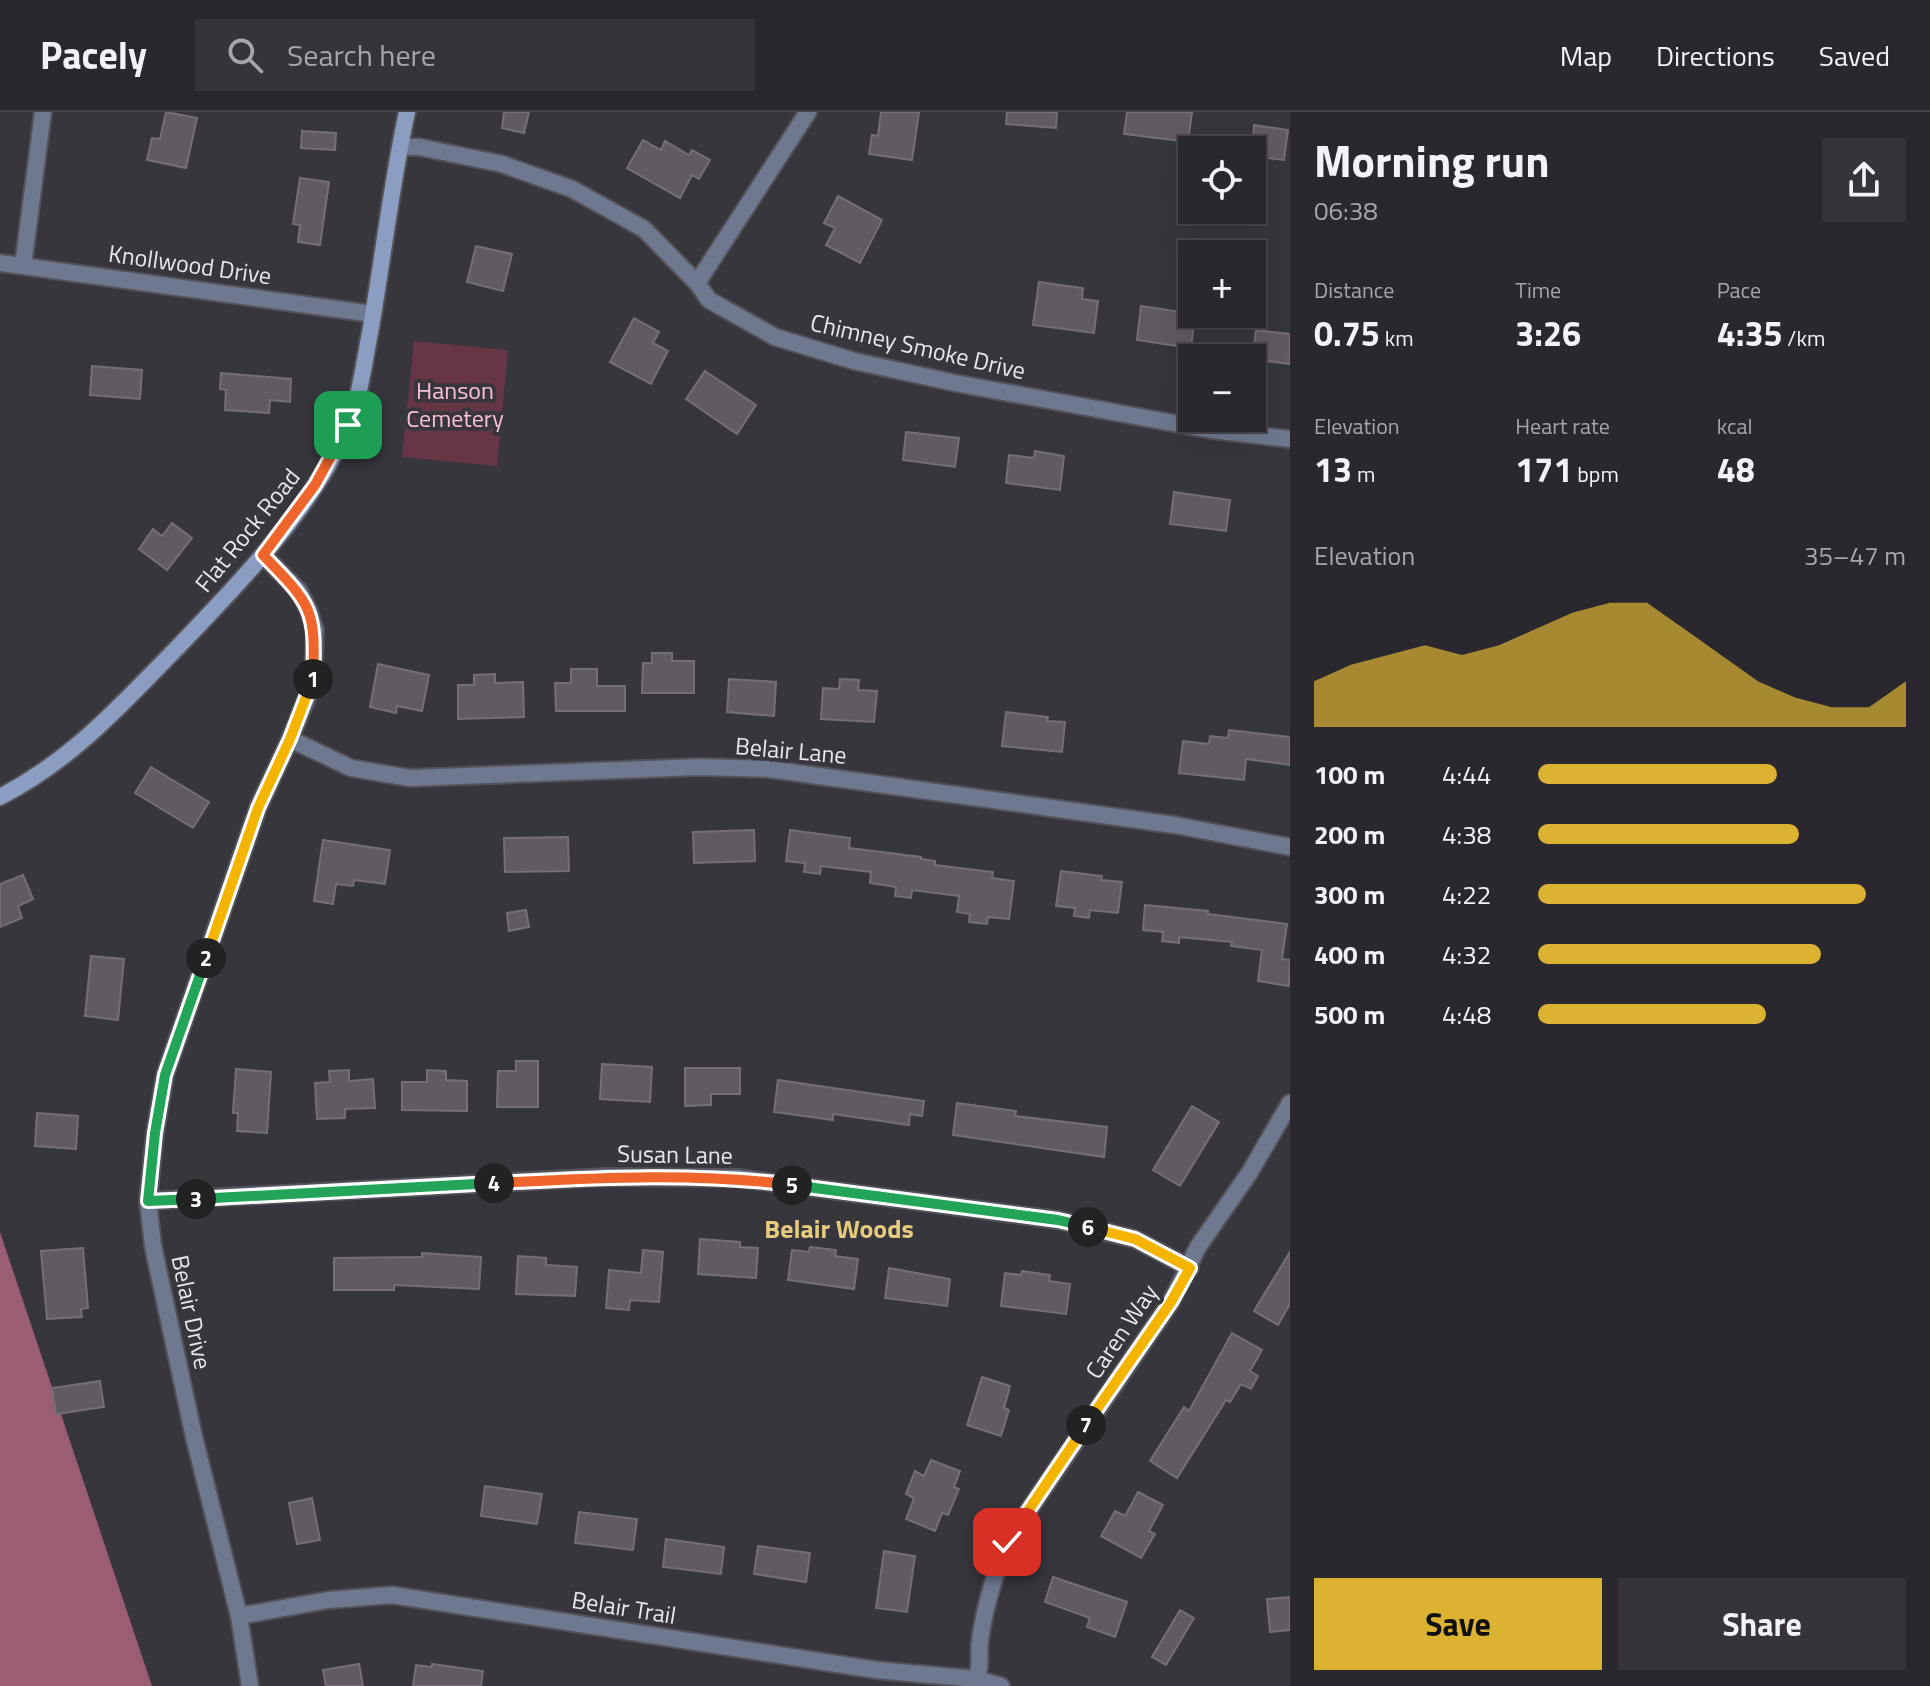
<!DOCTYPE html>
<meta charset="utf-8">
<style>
:root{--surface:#2a282e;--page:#36343a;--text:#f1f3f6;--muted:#a5a6aa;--line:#46444a;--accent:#dcb233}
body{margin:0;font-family:"Titillium Web",sans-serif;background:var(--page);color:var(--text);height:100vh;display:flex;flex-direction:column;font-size:30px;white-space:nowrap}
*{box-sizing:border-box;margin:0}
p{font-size:26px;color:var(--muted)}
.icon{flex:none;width:44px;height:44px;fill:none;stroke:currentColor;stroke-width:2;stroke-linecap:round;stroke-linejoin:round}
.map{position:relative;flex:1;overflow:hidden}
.details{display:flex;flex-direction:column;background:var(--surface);width:640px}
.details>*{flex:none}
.tools{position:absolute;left:1178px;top:24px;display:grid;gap:16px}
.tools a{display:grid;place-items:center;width:88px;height:88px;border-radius:0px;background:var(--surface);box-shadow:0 8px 32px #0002,0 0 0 2px var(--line);font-size:40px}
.pin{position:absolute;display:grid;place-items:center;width:68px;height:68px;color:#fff;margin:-34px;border-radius:16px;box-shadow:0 4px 12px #0006}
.km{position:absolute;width:40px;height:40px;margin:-20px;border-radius:50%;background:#222;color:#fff;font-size:22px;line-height:40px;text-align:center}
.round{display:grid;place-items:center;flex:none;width:84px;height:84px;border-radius:0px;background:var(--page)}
.overview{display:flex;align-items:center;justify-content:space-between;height:136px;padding:0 24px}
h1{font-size:44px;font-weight:700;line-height:60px}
.figures{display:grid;grid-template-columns:repeat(3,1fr);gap:12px;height:136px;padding:8px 24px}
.figures div{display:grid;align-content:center}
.figures b{font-size:34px;font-weight:700}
.figures small{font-size:22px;font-weight:400}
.figures p{font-size:22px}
.chart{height:224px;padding:16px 24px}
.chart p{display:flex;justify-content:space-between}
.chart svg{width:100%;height:144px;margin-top:8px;fill:var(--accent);opacity:.7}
.cta{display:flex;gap:16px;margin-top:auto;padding:16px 24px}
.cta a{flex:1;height:92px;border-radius:0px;background:var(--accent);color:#111;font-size:32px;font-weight:700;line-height:92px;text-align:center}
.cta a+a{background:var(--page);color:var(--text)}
ul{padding:0 24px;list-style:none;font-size:26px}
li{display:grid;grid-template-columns:128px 96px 1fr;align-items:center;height:60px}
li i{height:20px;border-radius:10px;background:var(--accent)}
header{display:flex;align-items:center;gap:48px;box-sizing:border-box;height:112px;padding:0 40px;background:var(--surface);border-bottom:2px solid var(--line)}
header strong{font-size:38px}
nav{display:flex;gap:44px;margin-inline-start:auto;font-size:28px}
.search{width:560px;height:72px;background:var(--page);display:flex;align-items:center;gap:20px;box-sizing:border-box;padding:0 28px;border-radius:0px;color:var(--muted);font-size:30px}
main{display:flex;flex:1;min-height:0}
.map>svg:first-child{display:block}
</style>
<header>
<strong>Pacely</strong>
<div class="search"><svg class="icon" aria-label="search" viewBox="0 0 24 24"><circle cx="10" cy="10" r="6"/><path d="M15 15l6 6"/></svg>Search here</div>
<nav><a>Map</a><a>Directions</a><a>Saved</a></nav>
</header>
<main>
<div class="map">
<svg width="1290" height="1574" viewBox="0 0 1290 1574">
<rect width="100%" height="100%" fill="#38363d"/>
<path fill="#663647" d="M414,229L508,238L497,354L402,345Z"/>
<path fill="#9a5d72" d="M0,1120L152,1574H0Z"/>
<path fill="#615b61" stroke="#756f75" stroke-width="2" d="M166,0L197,6L186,56L147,48L152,26L160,27Z
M504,0H529L524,21L502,16Z
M881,0H919L912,48L869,42L872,23L878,24Z
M1007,0H1057L1056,16L1006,12Z
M1127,0H1192L1188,30L1124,22Z
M1254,13L1288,18L1284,48L1252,44Z
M302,19L336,21L335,38L301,36Z
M643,28L661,38L665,29L689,43L692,38L710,48L699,67L692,63L680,86L627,56Z
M300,66L329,70L320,133L298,130L300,113L293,112Z
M838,84L882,108L860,151L826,133L835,116L824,111Z
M476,134L512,142L503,179L467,170Z
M1039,170L1083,176L1082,187L1098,189L1094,221L1033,213Z
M1141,194L1195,202L1191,236L1137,228Z
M634,206L659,220L653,231L668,239L651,272L610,250Z
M1256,218L1290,222V252L1252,247Z
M92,254L142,258L140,287L90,283Z
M705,259L756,293L737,322L686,287Z
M221,261L291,267L290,290L270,288L269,301L225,298L226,278L220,277Z
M906,320L959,326L955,355L903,348Z
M1035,339L1064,344L1060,378L1006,371L1009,343L1034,346Z
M1174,380L1230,388L1226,419L1170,412Z
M172,411L192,426L167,458L139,437L153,417L162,424Z
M652,541H672V549H694V581H642L643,551H652Z
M378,552L429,563L422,599L397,594L396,601L370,595Z
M571,557H597V574H625V599H556L555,571H571Z
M495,562V571L523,570L524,605L458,607V573H474V563Z
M729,567L776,570L774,604L727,600Z
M840,567L859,568L858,578L877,579L874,610L821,607L823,576L839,577Z
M1006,600L1048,605L1047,609L1065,610L1062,640L1002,634Z
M1229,618L1290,625V653L1246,647L1244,668L1179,661L1183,629L1209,632L1210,624L1228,626Z
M151,655L209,690L193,716L135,681Z
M754,718L755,749L694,751L693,720Z
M790,718L850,726L849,736L921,745V747L935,749V753L993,760L992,766L1014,769L1009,807L988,805L987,812L969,810L970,802L957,800L959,784L912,778L911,786L895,784L896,775L870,771L871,760L821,754L820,762L804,760L805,751L786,749Z
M568,725L569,759L505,760L504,726Z
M323,728L390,738L385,772L354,768L353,774L336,772L333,792L314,789Z
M1061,759L1102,764L1101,768L1122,770L1118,801L1090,798L1089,806L1074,804L1075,796L1056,794Z
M23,763L33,787L18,794L22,806L0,815V772Z
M1145,793L1208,799V802L1287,812L1282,847L1290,848L1289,874L1258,869L1262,838L1231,834L1232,830L1179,825V831L1162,829L1163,820L1143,818Z
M526,798L529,815L509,819L507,801Z
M91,844L124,847L118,908L85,904Z
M516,949H538V995H497L498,959H516Z
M602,952L652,955L650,990L600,987Z
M685,956H740V982H711V993L685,994Z
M236,957L271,960L267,1021L237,1019L238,1001H233Z
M349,958V969L373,967L375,996L345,997V1006L317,1007L315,971L330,970L329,959Z
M427,958L446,959V968L467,969V999L402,998V970H427Z
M778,968L924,989L922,1004L910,1002L909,1013L833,1002V1008L774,1000Z
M957,991L1016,999L1015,1004L1107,1015L1104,1045L953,1023Z
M1192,994L1219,1010L1180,1074L1153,1058Z
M37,1001L78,1004L76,1037L35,1034Z
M700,1127L740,1130V1135L758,1136L756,1166L698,1162Z
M810,1135L836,1138L835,1144L858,1147L854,1177L788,1168L792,1138L809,1140Z
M83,1136L88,1196L81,1197L82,1205L47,1207L41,1139Z
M643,1138L663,1140L659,1190L630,1188L629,1198L606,1196L609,1158L641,1161Z
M1290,1140V1192L1278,1213L1254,1199Z
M422,1141L481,1145L479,1177L394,1173V1178H334V1146L422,1145Z
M518,1144L546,1146V1153L577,1155L575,1184L516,1182Z
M889,1156L950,1167L947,1194L885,1186Z
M1022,1159L1050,1163L1049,1169L1070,1172L1066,1202L1001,1194L1005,1161L1021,1163Z
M1232,1221L1262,1238L1250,1259L1258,1264L1251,1277L1241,1272L1230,1290L1226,1288L1177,1366L1150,1349L1184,1295L1189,1299Z
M982,1265L1010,1274L1004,1296L1009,1298L1001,1324L967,1313Z
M100,1269L104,1295L56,1302L52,1276Z
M931,1348L960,1359L954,1375L959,1377L948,1403L942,1401L935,1419L906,1407L914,1386L906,1382L915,1359L924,1364Z
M485,1374L542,1382L537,1412L481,1404Z
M1138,1380L1163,1393L1149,1419L1155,1422L1141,1446L1101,1424L1115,1399L1125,1404Z
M312,1386L320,1428L297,1432L289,1391Z
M579,1400L637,1407L633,1438L575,1431Z
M666,1427L724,1435L721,1462L663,1455Z
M758,1434L810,1441L806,1470L754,1462Z
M884,1439L915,1444L907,1500L876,1496Z
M1053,1465L1127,1490L1115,1525L1087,1515L1090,1506L1045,1490Z
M1290,1485V1518L1270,1520L1267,1487Z
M1180,1498L1194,1506L1166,1553L1152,1545Z
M359,1552L363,1574H326L323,1558Z
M432,1552L483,1559L481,1574H413L416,1553L432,1555Z"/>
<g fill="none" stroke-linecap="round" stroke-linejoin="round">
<g stroke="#545259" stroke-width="20">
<path id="street" d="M401,30L405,35H419L502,52L572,77L644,117L697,171L709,188L775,225L854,249L955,271L1211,318L1290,327
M0,151L373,202
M23,154L43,0
M697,171L808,0
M290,627L351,656L410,666L699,655L769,657L1175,713L1290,735
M148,1089L606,1065L737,1066L1058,1108L1135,1127L1190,1156
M239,1504L328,1488L392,1483L876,1558L976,1567L1001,1574
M976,1567C982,1555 978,1542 980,1529C984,1495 995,1462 1007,1430L1171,1190L1198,1135L1250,1060L1290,991
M250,1574L239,1504L194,1325L153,1134L148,1089L155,1021L165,963L258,696L290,627L313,571L315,518L309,499L299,479L263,443"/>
</g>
<g stroke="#545259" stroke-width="20">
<path id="secondary" d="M0,685C73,647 118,596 175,538C235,476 314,395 348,314C360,285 364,251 370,221C383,147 391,73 407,0"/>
</g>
<use href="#street" stroke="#6e7990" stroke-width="16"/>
<use href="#secondary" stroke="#8c9dc2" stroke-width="16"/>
</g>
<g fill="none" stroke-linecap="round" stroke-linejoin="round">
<g stroke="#fff" stroke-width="16">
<path id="split-1" d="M313,567C316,497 312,493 263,443L315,373L348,313"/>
</g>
<g stroke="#fff" stroke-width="16">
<path id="split-2" d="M206,846L258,696L290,627L313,567"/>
</g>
<g stroke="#fff" stroke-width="16">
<path id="split-3" d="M196,1087L148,1089L155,1021L165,963L206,846"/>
</g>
<g stroke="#fff" stroke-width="16">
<path id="split-4" d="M196,1087L494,1071"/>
</g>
<g stroke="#fff" stroke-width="16">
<path id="split-5" d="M494,1071C594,1066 693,1060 792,1073"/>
</g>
<g stroke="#fff" stroke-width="16">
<path id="split-6" d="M792,1073L1058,1108L1088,1115"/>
</g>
<g stroke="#fff" stroke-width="16">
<path id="split-7" d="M1086,1313L1171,1190L1190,1156L1135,1127L1088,1115"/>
</g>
<g stroke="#fff" stroke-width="16">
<path id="split-8" d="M1007,1430L1086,1313"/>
</g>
<use href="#split-1" stroke="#f0652b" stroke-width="10"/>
<use href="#split-2" stroke="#f5b400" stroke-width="10"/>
<use href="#split-3" stroke="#22a559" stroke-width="10"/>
<use href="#split-4" stroke="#22a559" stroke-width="10"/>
<use href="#split-5" stroke="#f0652b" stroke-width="10"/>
<use href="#split-6" stroke="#22a559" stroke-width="10"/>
<use href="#split-7" stroke="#f5b400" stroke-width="10"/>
<use href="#split-8" stroke="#f5b400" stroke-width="10"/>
</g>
<g text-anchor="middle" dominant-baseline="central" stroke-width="8" stroke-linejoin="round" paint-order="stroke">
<g font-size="24" fill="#e8e7eb" stroke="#38363d">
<text transform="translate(190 152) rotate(8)">Knollwood Drive</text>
<text transform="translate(918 234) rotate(13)">Chimney Smoke Drive</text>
<text transform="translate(247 418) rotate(-51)">Flat Rock Road</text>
<text transform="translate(791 638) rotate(5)">Belair Lane</text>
<text transform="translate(675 1042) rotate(1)">Susan Lane</text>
<text transform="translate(192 1200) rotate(78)">Belair Drive</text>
<text transform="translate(1121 1219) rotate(-56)">Caren Way</text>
<text transform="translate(624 1495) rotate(9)">Belair Trail</text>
</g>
<g font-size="24" fill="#fac0d3" stroke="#38363d">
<text x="455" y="278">Hanson<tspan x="455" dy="28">Cemetery</tspan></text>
</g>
<g font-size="26" font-weight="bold" fill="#e6ca7e" stroke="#38363d">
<text x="839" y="1116">Belair Woods</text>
</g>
</g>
</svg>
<div class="tools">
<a><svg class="icon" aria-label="locate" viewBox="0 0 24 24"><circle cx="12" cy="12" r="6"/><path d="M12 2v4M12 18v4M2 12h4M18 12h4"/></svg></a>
<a>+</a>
<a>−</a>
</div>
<div class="pin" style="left:348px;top:313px;background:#1e9e55"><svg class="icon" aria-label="arrive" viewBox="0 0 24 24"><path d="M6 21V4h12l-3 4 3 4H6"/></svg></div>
<div class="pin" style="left:1007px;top:1430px;background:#d93025"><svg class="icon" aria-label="check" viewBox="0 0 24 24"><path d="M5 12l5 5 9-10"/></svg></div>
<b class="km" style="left:313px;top:567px">1</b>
<b class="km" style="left:206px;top:846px">2</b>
<b class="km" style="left:196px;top:1087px">3</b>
<b class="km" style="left:494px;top:1071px">4</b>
<b class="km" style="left:792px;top:1073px">5</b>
<b class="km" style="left:1088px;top:1115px">6</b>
<b class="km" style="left:1086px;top:1313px">7</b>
</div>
<section class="details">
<div class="overview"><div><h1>Morning run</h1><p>06:38</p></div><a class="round"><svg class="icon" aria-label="share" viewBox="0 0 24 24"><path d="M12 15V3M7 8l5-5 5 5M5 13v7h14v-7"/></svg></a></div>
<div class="figures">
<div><p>Distance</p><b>0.75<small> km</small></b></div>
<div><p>Time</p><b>3:26</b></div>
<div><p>Pace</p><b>4:35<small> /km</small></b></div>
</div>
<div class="figures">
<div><p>Elevation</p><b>13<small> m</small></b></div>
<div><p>Heart rate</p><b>171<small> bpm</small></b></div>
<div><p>kcal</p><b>48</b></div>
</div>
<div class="chart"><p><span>Elevation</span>35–47 m</p>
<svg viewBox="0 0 160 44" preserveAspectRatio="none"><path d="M0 44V30L10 25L20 22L30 19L40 22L50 19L60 14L70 9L80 6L90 6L100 14L110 22L120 30L130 35L140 38L150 38L160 30V44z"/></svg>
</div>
<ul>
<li><b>100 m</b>4:44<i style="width:65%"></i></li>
<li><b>200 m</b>4:38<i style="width:71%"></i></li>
<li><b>300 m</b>4:22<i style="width:89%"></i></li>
<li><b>400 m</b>4:32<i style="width:77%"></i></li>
<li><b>500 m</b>4:48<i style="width:62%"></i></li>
</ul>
<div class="cta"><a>Save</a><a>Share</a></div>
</section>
</main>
